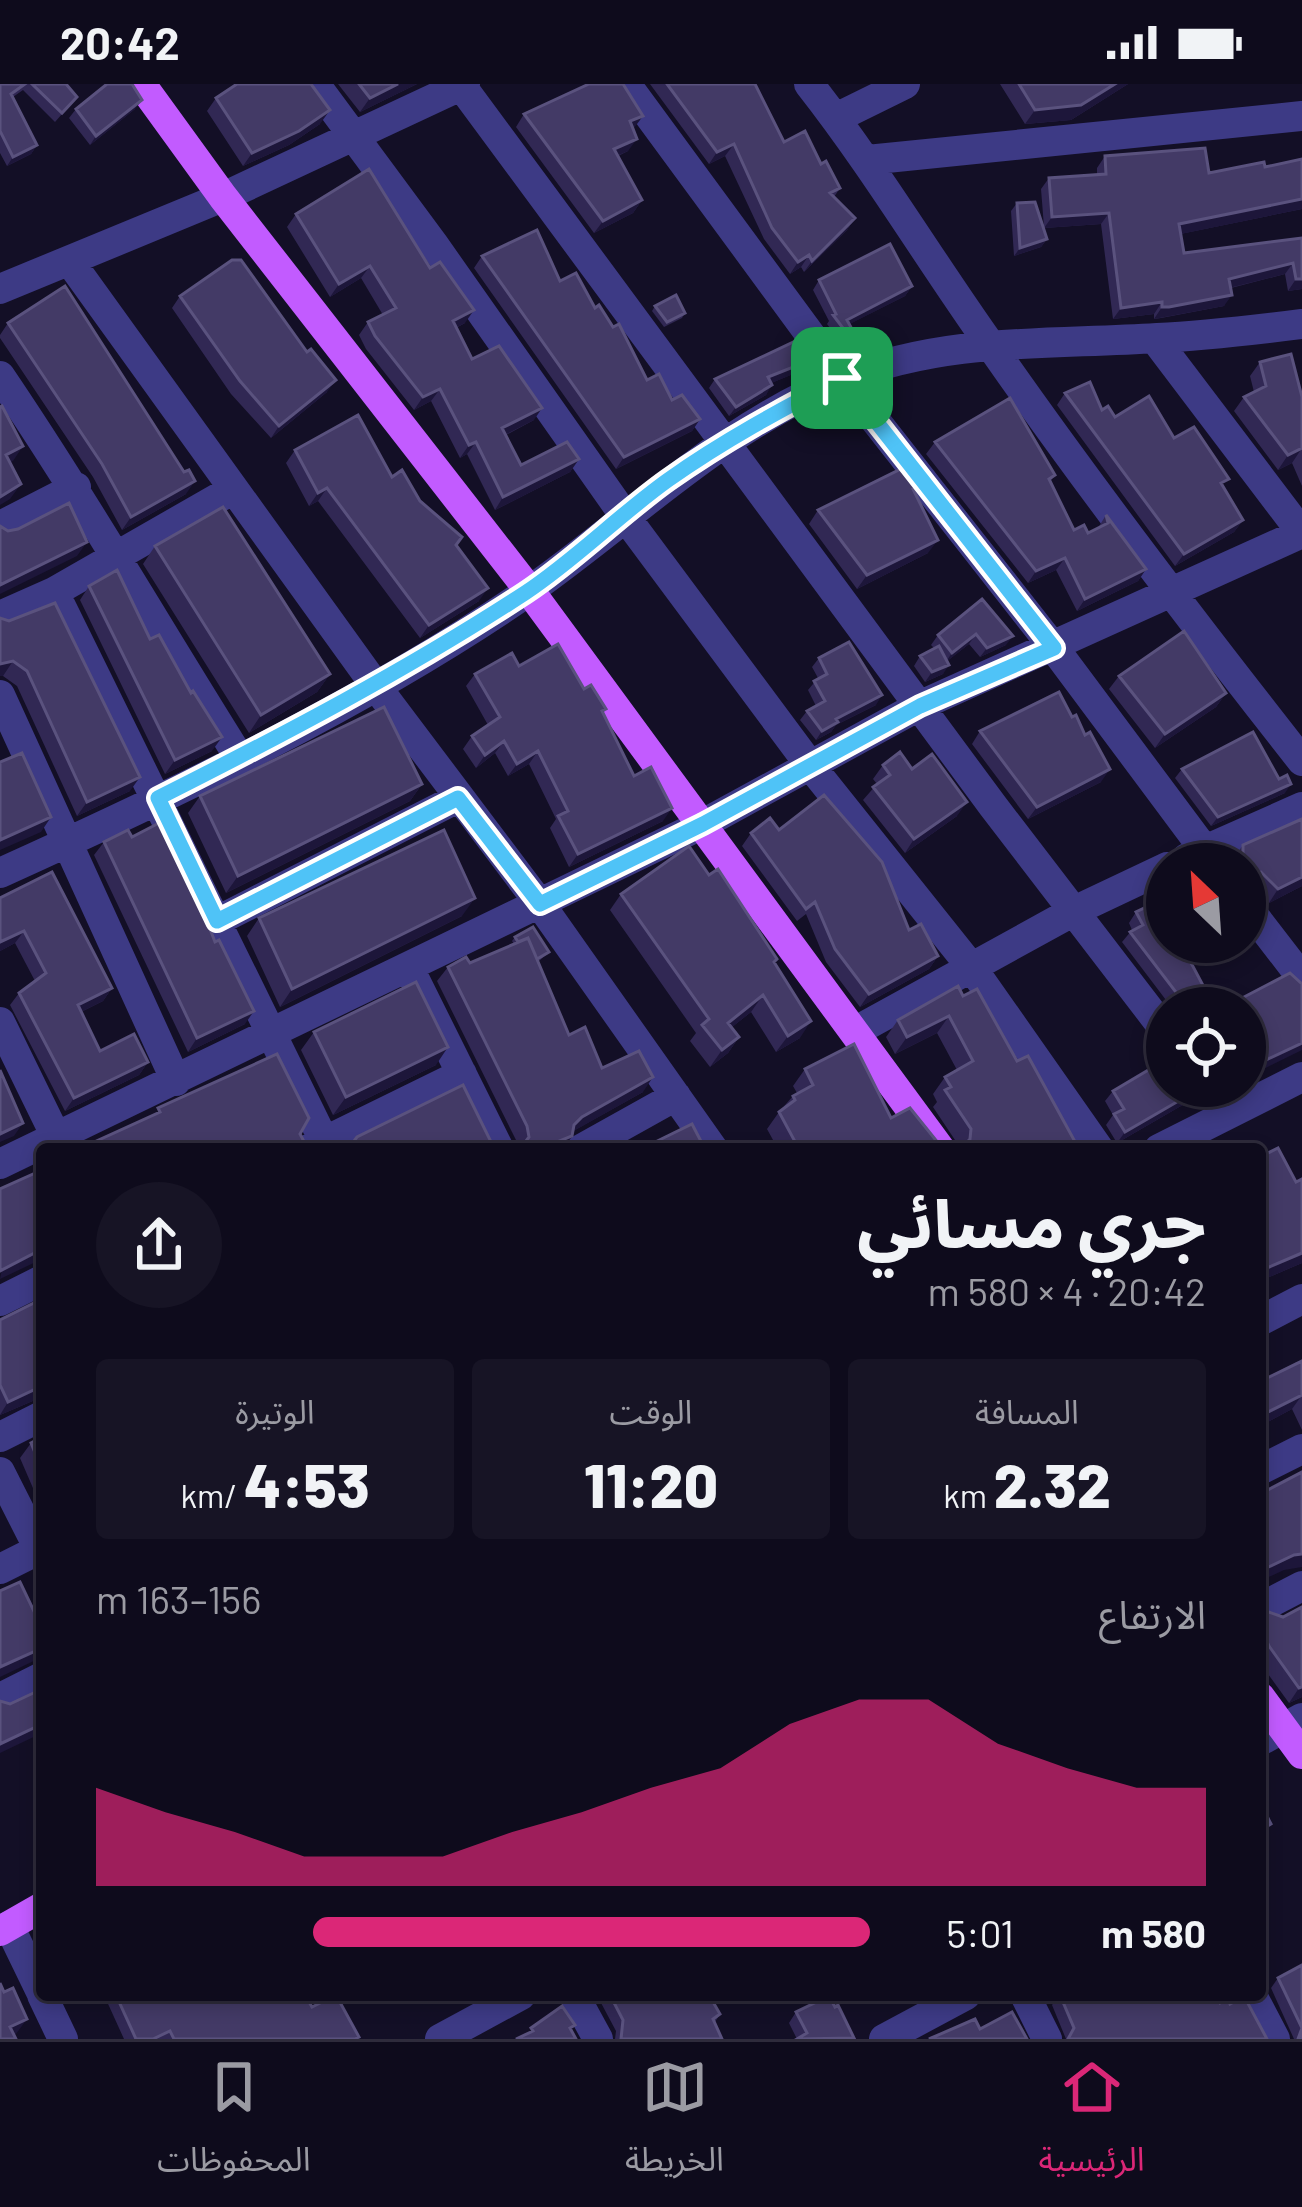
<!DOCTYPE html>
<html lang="ar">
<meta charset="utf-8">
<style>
:root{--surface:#0e0b1c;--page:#171425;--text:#f1f3f6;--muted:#9b9ba3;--line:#2e2b3b;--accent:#db2777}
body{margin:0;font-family:Barlow,"Noto Sans Arabic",sans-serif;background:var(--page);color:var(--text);direction:rtl;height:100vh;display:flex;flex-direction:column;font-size:45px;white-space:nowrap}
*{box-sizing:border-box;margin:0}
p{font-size:39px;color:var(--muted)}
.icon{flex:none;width:66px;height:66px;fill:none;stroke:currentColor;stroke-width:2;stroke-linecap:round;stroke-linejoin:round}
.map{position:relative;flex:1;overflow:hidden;direction:ltr}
.panel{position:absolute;left:36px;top:1059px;width:1230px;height:858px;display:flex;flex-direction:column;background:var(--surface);border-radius:12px;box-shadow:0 6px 18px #0003,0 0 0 3px var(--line);direction:rtl}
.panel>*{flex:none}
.needle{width:78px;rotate:335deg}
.fabs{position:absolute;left:1146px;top:759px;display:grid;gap:24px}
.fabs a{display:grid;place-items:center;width:120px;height:120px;border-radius:50%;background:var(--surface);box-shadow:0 6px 18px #0003,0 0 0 3px var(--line);font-size:60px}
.pin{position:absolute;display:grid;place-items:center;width:102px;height:102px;color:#fff;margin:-51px;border-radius:24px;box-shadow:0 6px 18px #0006}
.round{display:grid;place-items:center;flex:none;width:126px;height:126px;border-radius:63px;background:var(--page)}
.head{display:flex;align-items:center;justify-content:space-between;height:204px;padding:0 60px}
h1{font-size:66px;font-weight:800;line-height:90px}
.stats{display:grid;grid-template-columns:repeat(3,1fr);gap:18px;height:204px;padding:12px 60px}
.stats div{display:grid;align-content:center;border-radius:12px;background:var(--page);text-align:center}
.stats b{font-size:60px;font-weight:800}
.stats small{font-size:33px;font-weight:400}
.stats p{font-size:33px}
.chart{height:336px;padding:24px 60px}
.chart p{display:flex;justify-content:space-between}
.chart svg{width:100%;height:216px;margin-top:12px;fill:var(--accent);opacity:.7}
ul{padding:0 60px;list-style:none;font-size:39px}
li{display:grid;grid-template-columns:192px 144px 1fr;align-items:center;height:90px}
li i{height:30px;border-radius:15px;background:var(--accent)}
.status{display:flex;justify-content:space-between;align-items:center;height:84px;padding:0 60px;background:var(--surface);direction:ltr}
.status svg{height:33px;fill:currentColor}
.tab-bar{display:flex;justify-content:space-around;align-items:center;height:168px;border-top:3px solid var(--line);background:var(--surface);font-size:33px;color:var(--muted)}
.tab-bar a{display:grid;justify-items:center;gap:6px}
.tab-bar .selected{color:var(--accent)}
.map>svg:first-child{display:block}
</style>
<div class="status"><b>20:42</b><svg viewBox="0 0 49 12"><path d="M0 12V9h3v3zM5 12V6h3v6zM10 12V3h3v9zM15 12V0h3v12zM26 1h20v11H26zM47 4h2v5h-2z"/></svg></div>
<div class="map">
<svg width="1302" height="1955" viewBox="0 0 1302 1955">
<rect width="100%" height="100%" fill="#130f26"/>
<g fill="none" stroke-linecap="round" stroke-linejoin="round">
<path stroke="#3d3a85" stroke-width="30" d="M315,0L434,161L624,431L809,680L972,884L1099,1065
M460,0L993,722L1167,949
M626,0L842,294L1054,564L1215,780
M809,0C875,84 929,175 991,262C1090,404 1195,541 1302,677
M836,34L905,0
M867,76L1302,32
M71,179L375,601L540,820L713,1065
M0,205L223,113L465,0
M0,292C84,416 159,546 239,673
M0,442L76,403
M54,508L328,1065
M0,532L54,508L232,406
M0,611L176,997
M1187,774L1302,723
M0,789C177,709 370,617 529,507C633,434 723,342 844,294C946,253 1050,261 1157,254C1206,252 1254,246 1302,240
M1245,820L1302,894
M217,837L458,714
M409,884L499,1065
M0,938L62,1065
M856,947L1074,827L1167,783
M1208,1002L1229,1029
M309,1065L462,990
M581,1065L676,1012
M1159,1065L1302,993
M0,1080L703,740L919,622L1302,449L1155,255
M0,1217L42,1196
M1260,1237L1302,1215
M0,1353L42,1332
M1260,1386L1302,1365
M0,1388L42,1471
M0,1485L42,1464
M1260,1524L1302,1502
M0,1614L42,1593
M1260,1657L1302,1634
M9,1842L42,1910
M42,1911L63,1955
M574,1911L598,1955
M1025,1911L1047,1955
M1252,1911L1275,1955
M440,1955L521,1911
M884,1955L966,1911"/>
<path stroke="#c25bff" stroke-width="30" d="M141,0L223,113L529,506L940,1065
M1260,1613L1302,1670
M0,1847L42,1823"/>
</g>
<path fill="#312854" d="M0,0H66L77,13L55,38L23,6L13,13L37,61L31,70L7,82L0,69Z
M338,0H417L360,28Z
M650,0H747L784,58L821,80L840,104L834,113L855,134L847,146L804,188L801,183L790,190L764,155L725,72L709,80Z
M1000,0H1128L1071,36L1025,40Z
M216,14L320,40L289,61L243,82L207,27Z
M76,25H135L90,61L69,34Z
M524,30L634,44L628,67L618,72L642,116L633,129L594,149L516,43Z
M1105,72L1209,89L1265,83L1302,125L1180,150L1184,169L1302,154V205L1288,207L1285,190L1231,204L1224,222L1161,234L1154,235V230L1113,235L1101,140L1044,144L1047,155L1041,163L1014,172L1011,127L1017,119L1044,143L1041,105L1049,94L1097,91V84Z
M296,130L465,239L456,244L472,275L534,336L506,351L521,381L579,375L570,388L495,426L467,370L460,374L431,317L414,326L366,265L359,251L368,238L383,231L361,194L330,213L287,143Z
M482,172L560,197L595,224L647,296L672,316L700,335L692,347L616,385L474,184Z
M819,196L912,202L905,212L849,240L859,258L852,267L848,269L827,240L829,237L813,206Z
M180,212L327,308L271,354L231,310L172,224Z
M655,222L685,229L682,234L664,243L652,227Z
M8,239L186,410L122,446L93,393L0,254V251Z
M1260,278L1302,313V402L1292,379L1278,386L1234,327L1244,313L1254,308L1250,292Z
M810,283L771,299L766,311L729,332L709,304L715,295Z
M1065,309L1115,333L1174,354L1223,402L1243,436L1234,448L1175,482L1057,321Z
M935,358L1055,391L1050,398L1074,446L1088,449L1098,444L1106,431L1146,485L1138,497L1077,527L1056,486L1028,499L926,370Z
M295,366L392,393L420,417L456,462L479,517L420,554L318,417L309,422L286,379Z
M921,400L915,409L928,469L857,505L809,440L818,426Z
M155,462L330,590L317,608L249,649L143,480Z
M89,502L150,555L212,667L165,690L80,516Z
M982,515L1006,561L980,573L969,560L947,577L943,590L925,598L914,582L920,572L934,564L931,561L938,551Z
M0,534L130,707L77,732L17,602L3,592H0Z
M819,574L876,621L836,641L831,648L816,656L800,636L807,627L816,622L808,606L818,594L812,583Z
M519,582L584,605L606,625L603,629L634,692L663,737L569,783L550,744L556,735L529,680L508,692L495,669L476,684L463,665L472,652L488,641L466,602L475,590Z
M1119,592L1226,609L1216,623L1155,664L1109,605Z
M980,647L1101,698L1028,735L972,660Z
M883,681L912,685L957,732L905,769L863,716L877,700L873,695Z
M1182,685L1285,709L1211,742L1175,694Z
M422,700L410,717L226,809L188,729L200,712Z
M779,746L909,846L938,872L929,885L860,923L826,878L806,830L797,837L742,762L751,749Z
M104,758L245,940L188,968L94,771Z
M1243,761L1302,802L1269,819L1251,802L1245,780H1233V775Z
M621,810L775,879L800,954L776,968L751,928L732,943L739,953L728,969L710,983L690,957L696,949L610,826Z
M0,814L112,904L103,917L81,928L100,967L148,978L139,991L65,1027L10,921L19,909L35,897L15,859L0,867Z
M1136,828L1215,924H1172L1122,858L1132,846L1129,839Z
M462,832L280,923L247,852L259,834Z
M515,853L549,868L538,878L569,951L602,984L643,1008L573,1047L563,1065H518L516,1056L437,897L448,883L470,879L514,860L512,857Z
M1198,858H1222L1210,871Z
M963,912L1017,977L1079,1065L959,1064V1062L933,1023L937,1018L933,1010L945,993L957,986L937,949L895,970L886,953L898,936Z
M314,948L436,981L333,1031L301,966Z
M805,985L891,1034L943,1065H778L767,1045L779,1028L793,1012L797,1009L793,1002Z
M1113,1007L1193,1015L1117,1059L1106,1041L1113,1031L1105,1017Z
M1260,1073L1302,1179L1260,1197Z
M0,1236L42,1313L0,1331Z
M1302,1277V1346L1292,1325L1260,1342V1295L1261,1297Z
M42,1353V1425L20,1374L31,1359Z
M1302,1523V1613L1289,1619L1260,1579V1525L1283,1533Z
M1302,1881V1955H1294L1271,1904L1278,1894Z
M104,1911H305L312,1923L358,1955H124Z
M604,1911H709L720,1930L715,1938L722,1955H615L616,1947L600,1917Z
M1059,1911L1230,1920L1267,1955H1066L1052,1921Z
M796,1928L853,1955H797L789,1939Z"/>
<path fill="#1d163a" d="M398,0H417L360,28L370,14Z
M1115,0H1128L1071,36L1025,40L1035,26Z
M142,16L135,25L90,61L96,52Z
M330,26L320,40L289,61L243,82L252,69Z
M643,32L634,44L621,50L630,37Z
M637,55L628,67L605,77L614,65Z
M734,60L725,72L709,80L717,68Z
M37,61L31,70L7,82L13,73Z
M1302,115V125L1171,152L1179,140Z
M642,116L633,129L594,149L603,137Z
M1109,129L1101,140L1044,144L1052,133Z
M855,134L847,146L804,188L812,177Z
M1047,155L1041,163L1014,172L1020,164Z
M809,171L801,183L790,190L798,178Z
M1293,179L1285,190L1221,206L1229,195Z
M370,182L361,194L330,213L339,200Z
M1296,195H1302V205L1288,207Z
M912,202L905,212L840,245L847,236Z
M1232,211L1224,222L1154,235L1162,223Z
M1162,218L1154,230L1113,235L1121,224Z
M474,226L465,239L444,250L453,237Z
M816,274L810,283L762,303L768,293Z
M336,296L327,308L271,354L279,342Z
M772,301L766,311L729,332L736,323Z
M440,305L431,317L414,326L423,313Z
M542,324L534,336L493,357L502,344Z
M700,335L692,347L616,385L624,373Z
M476,358L467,370L460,374L469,361Z
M23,362L13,377L0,384L6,371Z
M1302,364L1292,379L1278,386L1288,371Z
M579,375L570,388L495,426L503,413Z
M195,397L186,410L122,446L131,433Z
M21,400L10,415L0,421V413Z
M327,404L318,417L309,422L318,409Z
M1243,436L1234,448L1175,482L1184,470Z
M938,456L928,469L857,505L867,491Z
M87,458L77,472L0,510V501Z
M1065,474L1056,486L1028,499L1036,487Z
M1146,485L1138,497L1077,527L1085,515Z
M488,504L479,517L420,554L429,541Z
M976,550L969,560L945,579L952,569Z
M1013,552L1006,561L980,573L987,564Z
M13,577L3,592H0V580Z
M949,581L943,590L925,598L932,588Z
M330,590L317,608L249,649L261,631Z
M1226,609L1216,623L1155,664L1165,650Z
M882,611L876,621L836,641L831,648L816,656L822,647L836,635Z
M222,653L212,667L165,690L175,676Z
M504,657L495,669L476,684L485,671Z
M538,667L529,680L508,692L517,680Z
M1110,685L1101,698L1028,735L1037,723Z
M140,693L130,707L77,732L87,718Z
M422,700L410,717L226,809L238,792Z
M1291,700L1285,709L1211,742L1218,733Z
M967,718L957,732L905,769L914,755Z
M672,724L663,737L569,783L578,770Z
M51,733L41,748L0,766V756Z
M1261,788L1251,802L1245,803V791Z
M1302,793V802L1269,819L1278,805Z
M475,814L462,832L280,923L292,905Z
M24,847L15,859L0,867V858Z
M938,872L929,885L860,923L869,910Z
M112,904L103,917L69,934L78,921Z
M763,911L751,928L717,955L728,939Z
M254,927L245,940L188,968L197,954Z
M949,932L937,949L895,970L907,953Z
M811,937L800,954L776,968L788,952Z
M739,953L728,969L710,983L722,966Z
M1302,959V966L1245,994V986Z
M448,963L436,981L333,1031L346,1013Z
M148,978L139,991L65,1027L74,1014Z
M653,993L643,1008L572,1048V1052L563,1065H540L574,1041L582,1033Z
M1201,1004L1193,1015L1117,1059L1125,1048Z
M23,1039L14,1052L0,1058V1050Z
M42,1165V1175L0,1195L2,1185Z
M1302,1169V1179L1260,1197L1267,1184Z
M42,1302V1313L0,1331L8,1318Z
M1302,1311L1292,1325L1260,1342V1332Z
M1302,1470V1483L1284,1486L1260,1497V1487L1294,1471Z
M42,1564L40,1574L0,1593V1583Z
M1302,1603V1613L1289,1619L1299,1604Z
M42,1640V1649L0,1669V1660Z
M27,1935L16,1950L6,1955L10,1943Z"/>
<path fill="#433a66" stroke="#5a527e" stroke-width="3" d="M0,0H25L11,10L37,61L13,73L0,47Z
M32,0H66L77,13L62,29Z
M107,0H132L142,16L96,52L76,25Z
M237,0H311L330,26L299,47L252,69L216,14Z
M359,0H398L370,14Z
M589,0H623L643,32L630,37L637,55L614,65L642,116L603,137L524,30Z
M667,0H755L784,58L805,47L821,80L826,77L840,104L830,109L855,134L812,177L809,171L798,178L772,144L734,60L717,68Z
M1019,0H1115L1081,21L1035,26Z
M1205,64L1209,89L1264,78L1265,83L1302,75V115L1179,140L1184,169L1302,154V195H1296L1293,179L1229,195L1232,211L1169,223H1162V218L1121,224L1109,129L1052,133L1049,94L1106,90L1105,72Z
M369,85L430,184L440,178L474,226L453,237L472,275L499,262L542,324L502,344L521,381L567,358L579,375L503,413L476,358L469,361L440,305L423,313L375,252L368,238L396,224L370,182L339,200L296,130Z
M1035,118L1047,155L1020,164L1017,119Z
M537,146L560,197L576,189L595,224L599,221L613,243L619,240L647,296L659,290L672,316L682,311L700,335L624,373L482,172Z
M890,160L912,202L847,236L859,258L855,260L833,231L836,230L819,196Z
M232,176H241L307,268L311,265L336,296L279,342L240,297L180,212Z
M65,202L184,388L189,386L195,397L131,433L102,380L8,239Z
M676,211L685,229L667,238L655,222Z
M802,254L816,274L768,293L772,301L736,323L715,295Z
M1291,270L1302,313V364L1288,371L1244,313L1266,302L1260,278Z
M1090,298L1102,326L1108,322L1115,333L1149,312L1174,354L1194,343L1229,395L1221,399L1243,436L1184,470L1065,309Z
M1010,314L1055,391L1049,395L1074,446L1084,441L1088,449L1108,439L1106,431L1146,485L1085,515L1065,474L1036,487L935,358Z
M2,322L23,362L6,371L21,400L0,413V323Z
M358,331L392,393L402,386L420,417L462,453L456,461L488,504L429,541L327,404L318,409L295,366Z
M907,382L921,400L913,405L938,456L867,491L818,426Z
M69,419L87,458L0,501V442L8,447L18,445Z
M223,423L330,590L261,631L155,462Z
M117,486L150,555L159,551L191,609L193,607L222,653L175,676L89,502Z
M982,515L1013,552L987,564L976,550L952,569L938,551Z
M55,519L140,693L87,718L27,587L13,577L0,580V534L9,537Z
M1184,547L1226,609L1165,650L1119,592Z
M849,558L882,611L836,635L838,638L822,647L807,627L825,617L814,597L827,590L819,574Z
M558,560L584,605L591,601L606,625L602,627L634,692L651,683L672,724L578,770L558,732L568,727L538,667L517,680L504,657L485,671L472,652L500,633L475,590L512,569L519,582Z
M939,562L949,581L932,588L920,572Z
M1059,608L1072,633L1076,631L1085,651L1090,648L1110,685L1037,723L980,647Z
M384,623L422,700L238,792L200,712Z
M1253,648L1279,695L1287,691L1291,700L1218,733L1182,685Z
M900,668L912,685L932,670L967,718L914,755L873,703L890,691L883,681Z
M22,669L51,733L0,756V678Z
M824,711L882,778L909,846L921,840L938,872L869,910L835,865L815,818L806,825L751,749L770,734L779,746Z
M1302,735V793L1278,805L1261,788L1245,791V780H1238L1243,773V761Z
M161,738L198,814L215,858L219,856L254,927L197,954L104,758L128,746L132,753Z
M444,746L475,814L292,905L259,834Z
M689,762L709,791L718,785L777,875L774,878L811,937L788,952L763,911L728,939L739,953L722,966L702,941L709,935L621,810Z
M52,788L112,904L78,921L100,967L134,950L148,978L74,1014L19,909L46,889L24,847L0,858V814Z
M1159,817L1167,832V858H1180L1215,924H1188L1130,848L1143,841L1136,828Z
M533,843L549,868L537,875L528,854L518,858L515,853Z
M528,854L569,951L585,943L602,984L639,967L653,993L582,1033L574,1041L572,1052L540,1065H520L529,1053L527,1042L448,883L466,873L470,879Z
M1290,889L1302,900V959L1245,986V924H1223Z
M416,898L448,963L346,1013L314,948Z
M958,902L963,912L977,905L1017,977L1028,972L1079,1065H947L962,1064L970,1055L971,1045L945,1006L951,1003L945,993L973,977L949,932L907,953L898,936Z
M854,960L891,1034L910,1024L943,1065H799L779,1028L795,1016L793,1012L813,1001L805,985Z
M277,970L309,1034L300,1050L308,1065H90L92,1064L90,1060L160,1028L158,1024Z
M1167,975V1002H1200L1201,1004L1125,1048L1114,1030L1124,1025L1113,1007Z
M0,986L23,1039L0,1050Z
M463,1001L492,1060L500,1065H348L357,1053Z
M692,1040L705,1065H641Z
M1278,1064L1296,1098L1302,1095V1169L1267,1184L1260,1168V1073Z
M42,1086V1165L0,1187V1105Z
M42,1215V1302L8,1318L0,1301V1236Z
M1302,1277V1311L1260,1332V1295L1261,1297Z
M42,1353V1386L31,1359Z
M1302,1388V1470L1294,1471L1260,1487V1410Z
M20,1498L42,1544V1564L0,1583V1507Z
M1302,1523V1603L1299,1604L1269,1562L1260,1541V1525L1283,1533Z
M42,1605V1640L0,1660V1617L10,1620Z
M1260,1718L1271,1740L1260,1746Z
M1302,1881V1955H1298L1302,1944L1278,1894Z
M0,1899L4,1908L13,1904L27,1935L10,1943L16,1955H0Z
M116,1911H305L312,1923L336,1911L359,1953L355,1955H174L170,1947L153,1955H136Z
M610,1911H709L720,1930L713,1935L722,1955H621L623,1936Z
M1060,1911H1216L1220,1919L1228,1915L1230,1920L1244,1912L1267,1955H1068L1074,1944Z
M829,1912L835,1923L838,1921L854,1954L797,1955L807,1949L796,1928Z
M562,1922L575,1941L570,1944L576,1955H516L533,1947L531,1944Z
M1012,1928L1027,1955H929L975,1935L980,1945Z"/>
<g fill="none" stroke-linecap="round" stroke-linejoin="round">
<g stroke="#fff" stroke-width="24">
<path id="route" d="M842,294L1054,564L920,622L703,740L540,820L458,714L217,837L158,714C283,651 407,586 525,509C575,476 619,431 668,396C723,357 782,325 842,294Z"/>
</g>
<use href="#route" stroke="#4fc3f7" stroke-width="15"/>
</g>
</svg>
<div class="fabs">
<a><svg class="needle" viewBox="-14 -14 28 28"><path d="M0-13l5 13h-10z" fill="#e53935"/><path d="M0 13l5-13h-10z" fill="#9b9ba3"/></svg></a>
<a><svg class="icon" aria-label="locate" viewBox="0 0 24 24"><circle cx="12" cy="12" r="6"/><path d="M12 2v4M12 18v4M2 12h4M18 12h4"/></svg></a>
</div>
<div class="pin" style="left:842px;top:294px;background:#1e9e55"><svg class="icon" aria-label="arrive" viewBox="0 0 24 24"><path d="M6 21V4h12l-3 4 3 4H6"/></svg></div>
<section class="panel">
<div class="head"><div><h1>جري مسائي</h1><p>20:42 · 4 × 580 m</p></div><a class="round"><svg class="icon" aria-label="share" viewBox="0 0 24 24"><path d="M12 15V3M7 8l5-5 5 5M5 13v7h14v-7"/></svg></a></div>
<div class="stats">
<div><p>المسافة</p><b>2.32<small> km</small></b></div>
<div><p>الوقت</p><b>11:20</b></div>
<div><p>الوتيرة</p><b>4:53<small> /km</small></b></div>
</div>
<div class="chart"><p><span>الارتفاع</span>156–163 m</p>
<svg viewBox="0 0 160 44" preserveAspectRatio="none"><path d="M0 44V24L10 29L20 33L30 38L40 38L50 38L60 33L70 29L80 24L90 20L100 11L110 6L120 6L130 15L140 20L150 24L160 24V44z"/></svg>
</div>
<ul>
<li><b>580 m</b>5:01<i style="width:72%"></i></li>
</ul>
</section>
</div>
<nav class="tab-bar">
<a class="selected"><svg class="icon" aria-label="home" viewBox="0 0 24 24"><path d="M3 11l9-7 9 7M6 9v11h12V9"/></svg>الرئيسية</a>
<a><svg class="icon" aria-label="map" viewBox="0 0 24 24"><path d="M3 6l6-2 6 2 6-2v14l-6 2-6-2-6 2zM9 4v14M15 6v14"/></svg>الخريطة</a>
<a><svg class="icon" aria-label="saved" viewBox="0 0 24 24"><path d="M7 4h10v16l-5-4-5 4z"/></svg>المحفوظات</a>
</nav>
